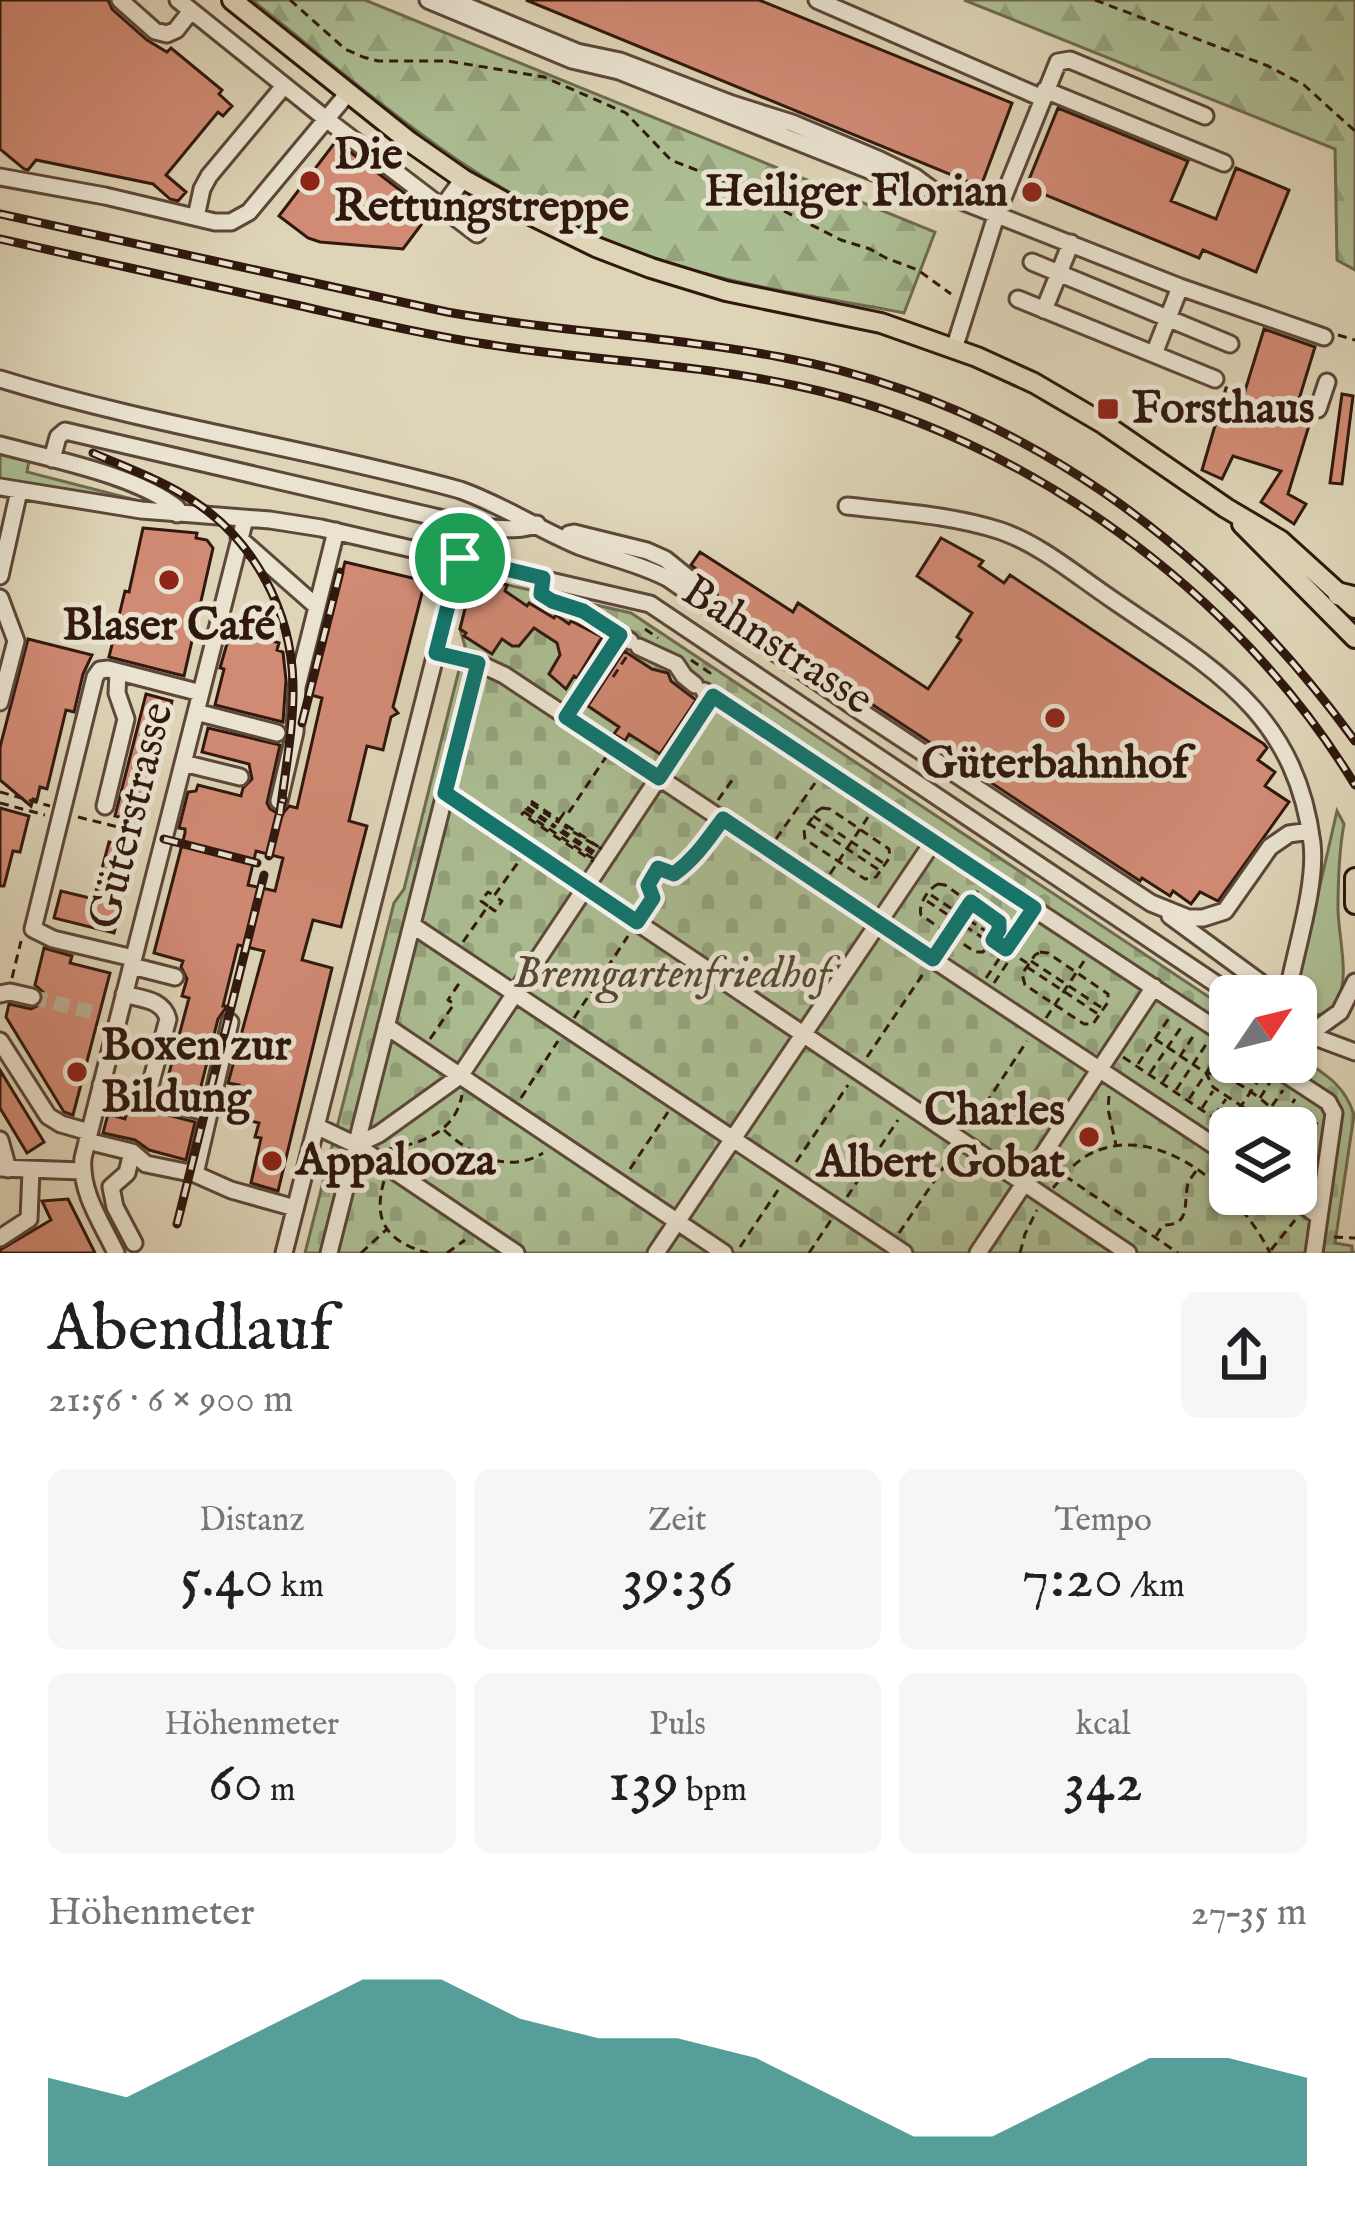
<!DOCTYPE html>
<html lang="de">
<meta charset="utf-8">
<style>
:root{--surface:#fff;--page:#f6f6f6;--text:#202124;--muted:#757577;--accent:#0f766e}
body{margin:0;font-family:"IM FELL English",serif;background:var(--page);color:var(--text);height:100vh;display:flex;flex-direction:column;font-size:45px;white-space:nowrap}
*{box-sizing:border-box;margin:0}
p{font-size:39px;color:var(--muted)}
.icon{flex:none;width:66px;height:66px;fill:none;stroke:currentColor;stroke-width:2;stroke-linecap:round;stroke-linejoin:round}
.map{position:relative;height:1253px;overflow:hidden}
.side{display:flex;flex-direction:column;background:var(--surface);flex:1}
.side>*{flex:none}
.needle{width:78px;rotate:55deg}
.buttons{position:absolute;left:1209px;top:975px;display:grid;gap:24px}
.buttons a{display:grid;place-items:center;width:108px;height:108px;border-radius:18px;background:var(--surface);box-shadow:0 3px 9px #0004;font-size:60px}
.pin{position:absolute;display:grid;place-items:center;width:102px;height:102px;color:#fff;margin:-51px;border:6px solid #fff;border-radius:50%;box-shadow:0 3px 12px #0007}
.round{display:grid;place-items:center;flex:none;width:126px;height:126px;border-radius:18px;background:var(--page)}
.head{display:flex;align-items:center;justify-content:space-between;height:204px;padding:0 48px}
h1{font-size:66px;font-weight:600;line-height:90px}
.figures{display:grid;grid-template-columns:repeat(3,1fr);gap:18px;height:204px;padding:12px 48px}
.figures div{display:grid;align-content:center;border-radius:18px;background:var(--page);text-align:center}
.figures b{font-size:60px;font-weight:600}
.figures small{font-size:33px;font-weight:400}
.figures p{font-size:33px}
.chart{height:336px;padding:24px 48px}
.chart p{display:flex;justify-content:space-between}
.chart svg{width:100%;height:216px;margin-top:12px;fill:var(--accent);opacity:.7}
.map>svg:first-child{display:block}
</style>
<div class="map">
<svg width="1355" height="1253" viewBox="0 0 1355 1253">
<defs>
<pattern id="forest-firs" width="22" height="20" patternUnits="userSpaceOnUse" patternTransform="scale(3)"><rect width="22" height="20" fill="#acbe93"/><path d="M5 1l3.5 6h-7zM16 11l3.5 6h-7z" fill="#94a37e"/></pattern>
<pattern id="cemetery-stones" width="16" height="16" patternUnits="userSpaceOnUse" patternTransform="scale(3)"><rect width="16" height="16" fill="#acbe93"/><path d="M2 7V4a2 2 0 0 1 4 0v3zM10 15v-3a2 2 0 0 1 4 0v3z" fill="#94a37e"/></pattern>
</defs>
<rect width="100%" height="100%" fill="#ded4b7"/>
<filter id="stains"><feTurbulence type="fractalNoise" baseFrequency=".00167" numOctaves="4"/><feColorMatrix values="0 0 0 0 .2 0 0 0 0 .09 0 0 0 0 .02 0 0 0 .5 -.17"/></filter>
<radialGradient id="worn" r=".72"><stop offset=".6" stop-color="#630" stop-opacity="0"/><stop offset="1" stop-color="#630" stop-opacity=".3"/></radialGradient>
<path fill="#acbe93" stroke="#6e6b50" stroke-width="3" d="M0,452L29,461L27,472L163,507L0,481Z
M1337,811L1344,824C1339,851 1338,882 1338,910C1339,941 1350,975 1337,1005L1320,1015C1301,1010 1299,1000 1298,982Z"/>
<path fill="url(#forest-firs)" stroke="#6e6b50" stroke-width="3" d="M252,0H365L935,232L904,313C829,298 752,289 679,266C600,241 524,205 456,159C385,110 319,53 252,0Z
M964,0H1355V270L1337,260L1335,149Z"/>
<path fill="url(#cemetery-stones)" stroke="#6e6b50" stroke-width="3" fill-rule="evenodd" d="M473,577L631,613L1230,1011V1062H1296V1055C1322,1072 1345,1084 1354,1115L1335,1243L1352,1246V1251L1355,1253H305L394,903L404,889L465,646L460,629ZM1230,1128H1296V1194H1230Z"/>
<path fill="#d18a74" stroke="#30180e" stroke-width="3" fill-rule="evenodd" d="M0,0H108L112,9L147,40L167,52L171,48L222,90L219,94L232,106L223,116L218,112L166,175L186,192L178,201L170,199L153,184L36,160L28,170L24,169L0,149Z
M526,0H759L1012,103L978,194L966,190L969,182Z
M1058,108L1188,161L1171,201L1216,219L1236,168L1289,190L1256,272L1203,250L1199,258L1026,187Z
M336,141L430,213L403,249L320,242L308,238L279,216Z
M1264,329L1315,347L1296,409L1306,412L1311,419L1288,494L1306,504L1294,524L1261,502L1281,471L1233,456L1222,479L1202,470L1226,388L1244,394Z
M1342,394L1353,396L1342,484L1330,483Z
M143,528L197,533L196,538L207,540L213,548L184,676L109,657L125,591L129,592Z
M941,538L983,561L979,566L1004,583L1010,575L1264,744L1267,748L1258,760L1275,772L1265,786L1289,802L1218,901L1200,892L1191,904L1173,891L1170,896L1142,878L1140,881L867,701L719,599L712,582L691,565L700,552L793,612L798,603L928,689L961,640L957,637L972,613L917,576Z
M345,562L425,581L393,707L398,713L391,717L383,750L367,746L349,821L367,826L341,927L313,920L302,960L332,968L278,1191L251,1183L261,1138L255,1137L259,1123L232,1116L239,1085L228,1083L264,951L238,945L223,1006H227L218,1019L198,1098L172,1091L174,1083L167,1081L189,998L182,996L187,979L181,967L183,961L154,953L185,833V829L179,828L188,792L196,791L198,785L241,796L243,788L252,779L249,764L202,752L208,728L280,745L267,803L270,809L277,813L284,812L289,806L297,808L322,698L311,695ZM256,851L283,858L275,891L248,885Z
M473,577L507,585L505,591L527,606L529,603L554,618L556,615L569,624L571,621L602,637L577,678L574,676L566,689L549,674L560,655L557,643L534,628L519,646H512L502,639L492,654L464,636L466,633L460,629Z
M234,619L276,629L273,641L279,643L277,650L283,652L286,680L283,722L215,705L224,669L220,668Z
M28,639L92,655L83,674L74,712L66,710L47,789L40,787L37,800L33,799L31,806L0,780V747Z
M624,651L652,669L668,673L671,681L696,700L660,754L629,734L625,741L614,734L619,727L588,706Z
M146,694L172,701L141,823L115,816Z
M0,808L29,816L20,852L13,851L4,886H0Z
M109,842L135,848L114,933L54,918L61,891L94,899Z
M44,948L72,956L70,963L110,973L73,1115L64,1112L6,1017L9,1004L31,1009L41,1004L43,992L35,985Z
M0,1070L44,1142L27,1153L0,1108Z
M129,1105L195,1122L186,1160L149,1150L135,1140L103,1133L108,1114L125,1119Z
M68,1199L95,1253H0V1250L51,1220L42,1201Z"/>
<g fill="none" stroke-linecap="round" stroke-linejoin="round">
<path stroke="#bbae95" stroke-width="15" stroke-dasharray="15 8" stroke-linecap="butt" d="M32,997L99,1014"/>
<g stroke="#5c4738" stroke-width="21">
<path id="minor" d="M120,0L155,31L167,34L176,30L191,11
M178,0L326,119L477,234
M428,0L572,60L619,71L876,173L931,189L915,177L880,160L792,123L732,104L620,61L577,52L452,0
M817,0L1042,98
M1045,90L1224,163
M0,177L105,196L215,222H231L249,212L348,93
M931,189L1180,287L1324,337
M442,208L463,179
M196,217L202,189L209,176L284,86
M1032,262L1230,344
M1018,299L1215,379
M1044,310L1071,243
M954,349L997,213L1058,62L1070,60L1205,116
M1154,354L1180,287
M0,379C151,426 308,448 460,490C503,505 539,530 581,547C611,558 641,564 669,579L860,711L1151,903L1188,918H1203L1225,911L1270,847L1289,834L1310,831
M1318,409L1327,382
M0,445C51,459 136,475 177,508V514
M52,459L58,437L65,431L478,527C497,528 520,532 537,524
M0,487L141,510L270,520L321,528L650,604L1234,996
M847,506C899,512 952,515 1001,531C1041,545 1076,575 1110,598C1210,667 1295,710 1312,843C1317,886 1295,951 1287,996
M239,538L316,606
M566,540L569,534L574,533L647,551L665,559L702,589L705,594L702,602
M0,576L19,491
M543,578L540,592L543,595L577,608L630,641
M0,598L16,641L0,702
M639,647L676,664L684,676L695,685
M436,653L478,663L504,675L1230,1156
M704,691L1230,1038
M196,712L277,733
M565,717L620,635
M183,763L240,777
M445,793L1128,1253
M279,801L295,732L297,687L336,531
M105,806L126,719L117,693L118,672
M1170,916L1272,991L1286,996
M412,925L904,1253
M133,958L53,939L33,929L95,677L100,670L108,669L201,693
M132,966L175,977
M0,994L10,992L32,997
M124,994C141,999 163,999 168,1019L147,1097
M386,1026L724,1253
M1296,1030L1355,1052
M1308,1035L1340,1012L1355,982
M0,1041L48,1116L61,1124L89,1132
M1267,1062L1328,1102L1334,1113L1314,1253
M101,1085L209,1113
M316,1126L356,1145L516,1253
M0,1140L8,1169
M87,1141L132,1152L146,1164L195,1174L231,1190L295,1208
M356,1145L379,1134L460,1076L713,696
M132,1152L127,1173L111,1187L115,1207L134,1243
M0,1168L82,1171
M195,1174L230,1022
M1287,1194L1319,1216
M0,1238L29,1219L31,1171
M116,1253C102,1223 80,1193 83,1158L245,519
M284,1253L460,558
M329,1253L478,663
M656,1253L933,842
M978,1253L1154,987"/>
</g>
<g stroke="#30180e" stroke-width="24">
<path id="major" d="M232,0L410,142L463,179L508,204L596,247L651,268L726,291L881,323L977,357L1034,383L1104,424L1226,508L1280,540L1355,608
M1242,524L1355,638
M1355,878V904"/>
</g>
<g stroke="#30180e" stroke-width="27">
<path id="highway" d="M1339,594L1355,598"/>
</g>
<path stroke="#30180e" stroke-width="3" stroke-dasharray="9 6" stroke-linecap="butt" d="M290,0L345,49L363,57L378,61H448L544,77L626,113L671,160L727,182L841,240L870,249L886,258L918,270L951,294
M1095,0L1268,66L1304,85L1355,131
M1338,335L1355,340
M645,629L658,638
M691,660L710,673L708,676
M613,677L627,656
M0,792L50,806
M718,800L735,776
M531,801L559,820L558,822L530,803Z
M0,803L45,815
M527,807L555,826L554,827L526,809Z
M822,808L830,809L889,849L890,857L876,877L865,879L805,839L804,830L817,811Z
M524,812L598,862L597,864L522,814Z
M813,816L883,863
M78,817L150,835
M559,820L564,813L567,815L606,757
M808,823L879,870
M566,825L605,851L565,827Z
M562,830L602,857L600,859L561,832Z
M776,839L815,783
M830,874L868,817
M938,884L945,885L999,923V930L983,952H975L921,915C918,904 928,889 938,884Z
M931,895L993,936
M927,901L989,942
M488,906L481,901L488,892L493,895
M646,908L653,898L648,885L659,869L674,874L703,849L714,830
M463,942L488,906L495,911L502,901L494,896L519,861
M995,942L1027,963
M940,948L978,891
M1040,952L1048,953L1108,994V1002L1093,1024H1084L1025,985L1022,974L1035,955Z
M1031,961L1102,1008
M1027,967L1098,1014
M12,978L21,941
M986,978L1025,921
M994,983L1032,926
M574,1018L628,936
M1046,1018L1084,961
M430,1039L454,1004L448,1000L462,979
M1155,1039L1206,1073L1213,1087L1263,1120L1280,1122
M867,1057L925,971
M1123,1057L1230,1129
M1241,1062L1254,1071
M1138,1064L1169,1018
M1150,1073L1182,1026
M1208,1073C1229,1075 1253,1092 1269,1106C1278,1114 1279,1121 1289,1128
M1224,1074L1232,1062
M1163,1082L1194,1035
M1237,1082L1248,1067
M1176,1090L1207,1043
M1109,1096L1108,1109L1116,1145
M521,1098L558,1041
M1260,1098L1270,1082
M1189,1099L1220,1052
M1272,1106L1283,1090
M1202,1108L1213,1091
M1214,1116L1226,1099
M1239,1128L1248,1115
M1276,1128L1295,1099
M1294,1128L1307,1109
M969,1129L1027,1041
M444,1130C472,1156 508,1174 543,1153
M1296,1132L1305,1138
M1222,1134L1260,1078
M389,1149C423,1143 455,1132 462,1095
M1296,1155L1318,1121
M796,1162L848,1085
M630,1169L668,1112
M1065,1176L1178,1253
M384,1181C372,1222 388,1242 428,1253
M1053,1188C1063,1176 1074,1163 1088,1155C1158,1117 1242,1194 1270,1253
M847,1197L898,1120
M899,1233L954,1152
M1156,1236L1163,1225C1189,1225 1184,1209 1187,1189C1187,1182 1192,1177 1196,1171
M1334,1237L1355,1238
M740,1247L778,1190
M1271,1250L1295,1220
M361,1253L386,1230
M447,1253L465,1240
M809,1253L831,1220
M1020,1253L1025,1234L1037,1210"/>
<use href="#minor" stroke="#eae3d0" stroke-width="15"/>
<use href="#major" stroke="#ded4b7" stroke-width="18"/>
<use href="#highway" stroke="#ded4b7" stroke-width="21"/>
<g stroke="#30180e" stroke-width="9">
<path id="rail" d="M0,214L447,312C557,332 670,336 780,357C1020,401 1213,547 1355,741
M0,239C97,261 195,282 292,304C354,318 416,333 479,343C586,361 696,363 802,387C1023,435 1238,592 1355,785
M93,453C127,468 164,481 195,502C255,542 291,611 293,683C294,727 285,770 280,814
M302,723L340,572
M164,839L257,863
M269,856L283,799
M177,1224L264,875"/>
</g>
<use href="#rail" stroke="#eae3d0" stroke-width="4.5" stroke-dasharray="14" stroke-linecap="butt"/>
</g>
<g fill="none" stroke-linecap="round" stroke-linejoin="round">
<g stroke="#fff" stroke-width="24">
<path id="route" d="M460,558L543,578L541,594L552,601L583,611L620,635L566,717L659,778L713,696L1034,908L1006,949L993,940L999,930V922L971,902L933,959L723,819C707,840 696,858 674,874L658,868L648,885L653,898L637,922L445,793L478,663L436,653Z"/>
</g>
<use href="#route" stroke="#0f766e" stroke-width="15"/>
</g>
<g fill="#8f2418" stroke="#eae3d0" stroke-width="4.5">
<circle cx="310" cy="181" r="12"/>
<circle cx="1032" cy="192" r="12"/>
<rect x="1096" y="397" width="24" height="24" rx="6"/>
<circle cx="169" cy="580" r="12"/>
<circle cx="1055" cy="718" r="12"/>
<circle cx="77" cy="1072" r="12"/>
<circle cx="1089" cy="1137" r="12"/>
<circle cx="272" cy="1161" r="12"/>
</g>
<g text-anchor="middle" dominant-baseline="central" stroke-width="10" stroke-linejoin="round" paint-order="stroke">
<g font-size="45" font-weight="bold" fill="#30180e" stroke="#eae3d0" text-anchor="start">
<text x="334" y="155">Die<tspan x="334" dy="52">Rettungstreppe</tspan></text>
<text x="1008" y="192" text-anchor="end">Heiliger Florian</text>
<text x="1132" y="409">Forsthaus</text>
<text x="169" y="626" text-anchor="middle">Blaser Café</text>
<text x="1055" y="764" text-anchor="middle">Güterbahnhof</text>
<text x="101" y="1046">Boxen zur<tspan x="101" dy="52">Bildung</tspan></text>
<text x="1065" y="1111" text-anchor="end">Charles<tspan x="1065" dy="52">Albert Gobat</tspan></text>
<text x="296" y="1161">Appalooza</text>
</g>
<g font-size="45" fill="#30180e" stroke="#eae3d0">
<text transform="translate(777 646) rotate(33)">Bahnstrasse</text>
<text transform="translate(132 816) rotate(-76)">Güterstrasse</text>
</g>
<g font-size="45" font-style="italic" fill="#554a36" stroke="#eae3d0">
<text x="672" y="974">Bremgartenfriedhof</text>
</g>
</g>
<rect width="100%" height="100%" filter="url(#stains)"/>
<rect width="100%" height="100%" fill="url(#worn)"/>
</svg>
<div class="buttons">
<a><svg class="needle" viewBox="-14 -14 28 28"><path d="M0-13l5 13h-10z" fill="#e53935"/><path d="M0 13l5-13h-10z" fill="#757577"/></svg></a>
<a><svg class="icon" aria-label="layers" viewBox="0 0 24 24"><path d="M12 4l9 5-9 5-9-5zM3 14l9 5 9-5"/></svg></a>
</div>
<div class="pin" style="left:460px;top:558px;background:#1e9e55"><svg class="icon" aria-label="arrive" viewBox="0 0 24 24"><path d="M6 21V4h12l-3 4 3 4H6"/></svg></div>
</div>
<section class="side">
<div class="head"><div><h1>Abendlauf</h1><p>21:56 · 6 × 900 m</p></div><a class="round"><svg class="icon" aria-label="share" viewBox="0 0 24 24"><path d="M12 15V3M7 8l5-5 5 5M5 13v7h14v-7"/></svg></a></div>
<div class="figures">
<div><p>Distanz</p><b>5.40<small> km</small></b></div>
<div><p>Zeit</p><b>39:36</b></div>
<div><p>Tempo</p><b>7:20<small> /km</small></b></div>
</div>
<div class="figures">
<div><p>Höhenmeter</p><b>60<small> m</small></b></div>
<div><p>Puls</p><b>139<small> bpm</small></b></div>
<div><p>kcal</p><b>342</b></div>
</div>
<div class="chart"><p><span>Höhenmeter</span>27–35 m</p>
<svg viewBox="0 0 160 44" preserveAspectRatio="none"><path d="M0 44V26L10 30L20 22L30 14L40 6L50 6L60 14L70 18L80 18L90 22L100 30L110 38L120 38L130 30L140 22L150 22L160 26V44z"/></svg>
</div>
</section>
